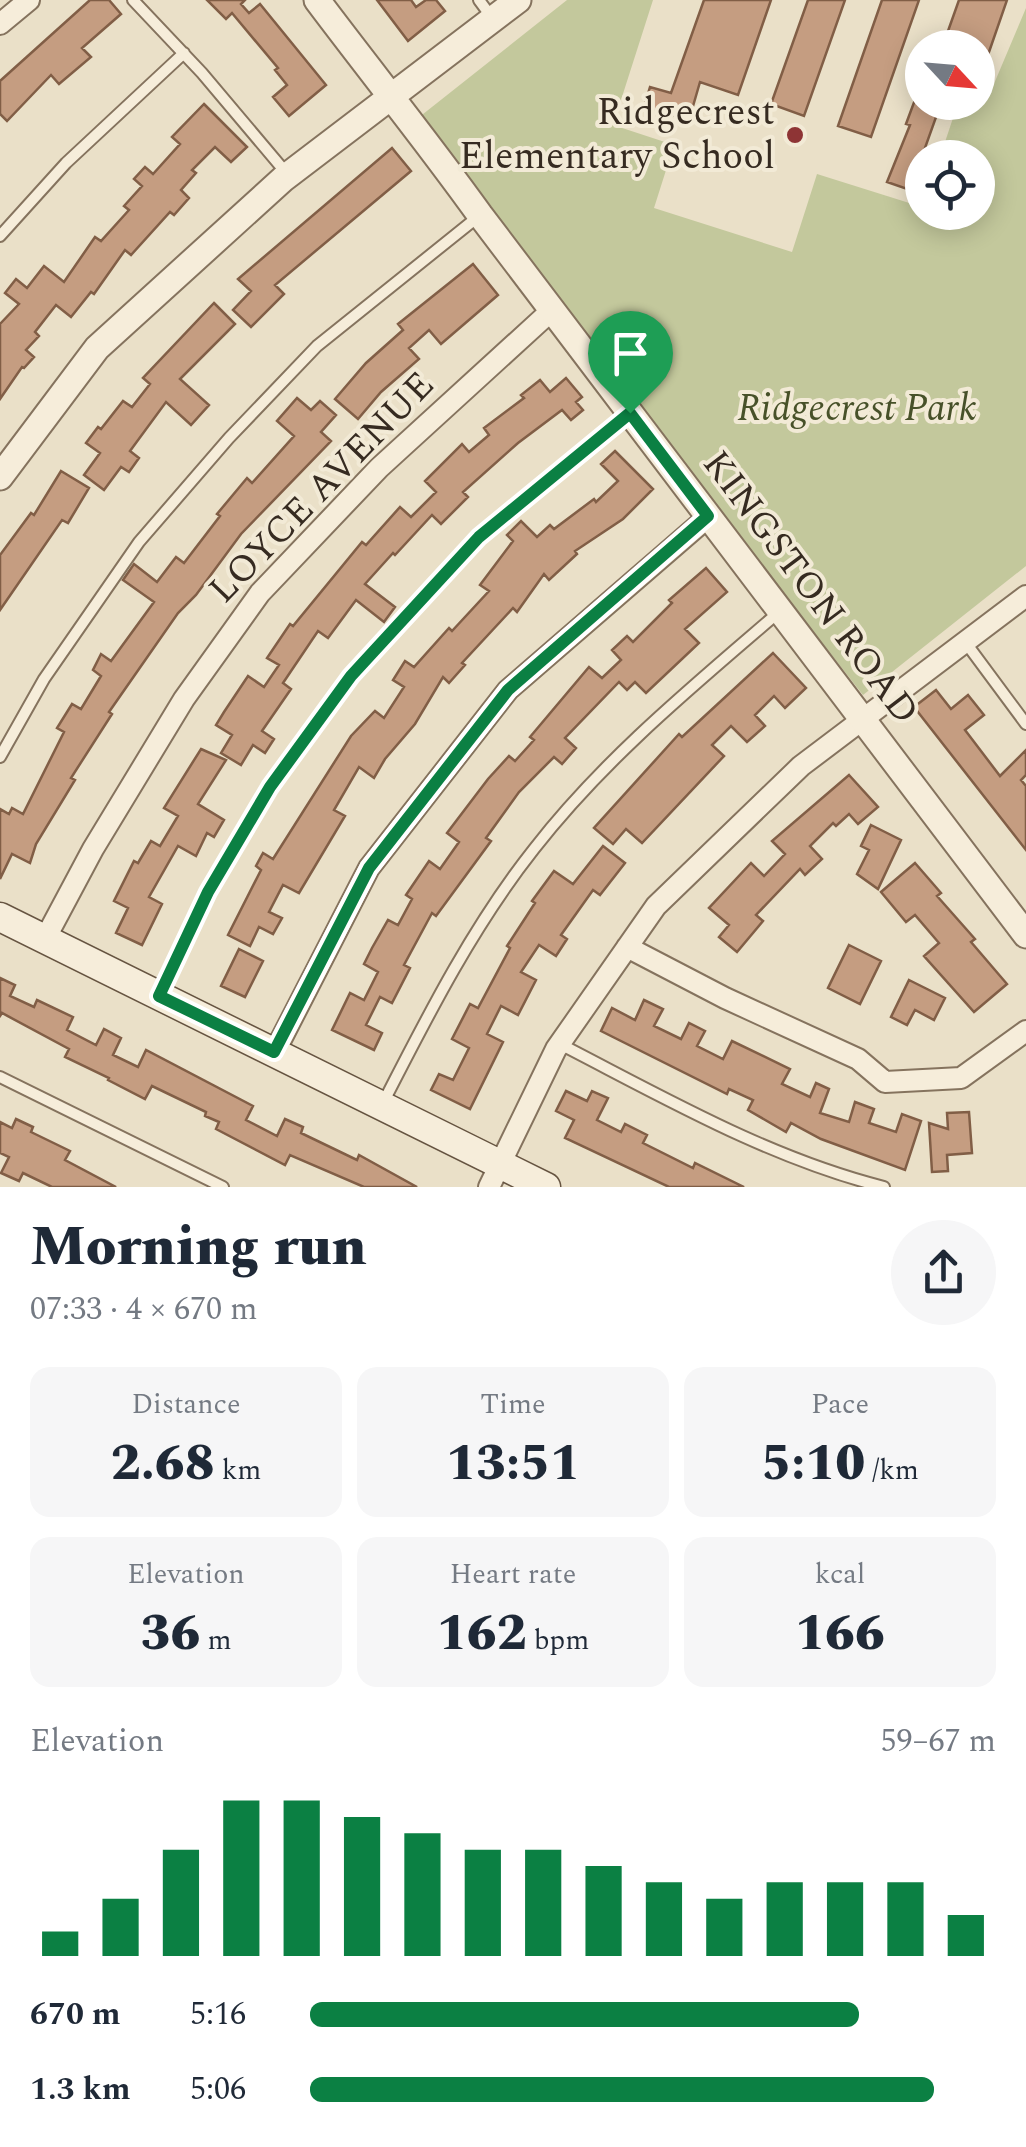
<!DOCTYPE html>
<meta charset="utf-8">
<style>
:root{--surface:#fff;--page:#f6f6f7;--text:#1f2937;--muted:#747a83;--accent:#0b8043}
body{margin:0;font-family:Spectral,serif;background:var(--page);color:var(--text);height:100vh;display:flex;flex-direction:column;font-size:38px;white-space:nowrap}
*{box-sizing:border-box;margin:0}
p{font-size:32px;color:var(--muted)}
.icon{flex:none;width:55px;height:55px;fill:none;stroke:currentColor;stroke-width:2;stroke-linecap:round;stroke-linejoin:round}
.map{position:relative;height:1187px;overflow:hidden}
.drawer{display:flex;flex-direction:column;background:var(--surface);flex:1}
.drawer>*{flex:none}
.needle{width:65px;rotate:116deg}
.controls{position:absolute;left:905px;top:30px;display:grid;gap:20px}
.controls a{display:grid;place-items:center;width:90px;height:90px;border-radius:50%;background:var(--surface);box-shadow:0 5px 25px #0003;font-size:50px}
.pin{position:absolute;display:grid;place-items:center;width:85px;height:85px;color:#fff;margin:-102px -42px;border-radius:50% 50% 50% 0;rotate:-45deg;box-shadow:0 0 10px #0007}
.pin .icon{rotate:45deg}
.round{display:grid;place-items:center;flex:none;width:105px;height:105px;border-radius:52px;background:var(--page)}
.headline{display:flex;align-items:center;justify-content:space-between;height:170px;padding:0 30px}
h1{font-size:55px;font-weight:800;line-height:75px}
.stats{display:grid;grid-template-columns:repeat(3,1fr);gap:15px;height:170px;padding:10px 30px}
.stats div{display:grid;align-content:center;border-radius:20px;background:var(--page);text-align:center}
.stats b{font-size:50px;font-weight:800}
.stats small{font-size:28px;font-weight:400}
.stats p{font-size:28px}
.chart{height:280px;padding:20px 30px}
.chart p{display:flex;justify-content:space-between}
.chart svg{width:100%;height:180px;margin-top:10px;stroke:var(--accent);stroke-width:6}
ul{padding:0 30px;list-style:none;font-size:32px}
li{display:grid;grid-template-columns:160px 120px 1fr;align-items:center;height:75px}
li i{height:25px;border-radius:12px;background:var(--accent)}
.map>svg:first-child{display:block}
</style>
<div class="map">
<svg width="1026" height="1187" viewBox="0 0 1026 1187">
<rect width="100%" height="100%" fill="#eae0c8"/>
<path fill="#c3c89c" d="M567,0H653L613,125L674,145L654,208L792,252L817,174L922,207V212H978V158L940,157L958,103L978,102V98H988L1026,8V566L863,695L413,122Z"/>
<path fill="#c59d81" stroke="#815e46" stroke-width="2.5" d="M90,0H109L121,14L82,48L91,57L59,84L51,75L7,121L0,114V81Z
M207,0H245L241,4L249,13L260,4L326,85L289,116L273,97L287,85L275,70L278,68L232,13L226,19Z
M377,0H411L416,7L426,0H436L445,11L408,41Z
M704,0H771L738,95L700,82L689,120L644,107L650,87L671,93Z
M808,0H845L804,116L771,104Z
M882,0H919L871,137L838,126Z
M959,0H1007L980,78L978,48H942Z
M916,97L922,102L940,106L910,190L887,182L910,125L906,124Z
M204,104L247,147L231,162L215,147L192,170L196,173L181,190L189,198L174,215L170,212L131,255L125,250L94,294L91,292L71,317L56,305L35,332L39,336L26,350L34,357L24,368L22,367L0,399V324L19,304L5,293L16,279L27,288L44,266L64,282L95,237L101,241L129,210L124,206L142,186L134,179L145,167L153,174L180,144L172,137Z
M392,148L411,171L275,285L284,294L251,327L233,310L251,291L238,279Z
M473,264L498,295L441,344L429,330L409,348L419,359L381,392L358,419L335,399L366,363L403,330L398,324Z
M214,303L235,324L180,379L209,405L191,425L166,402L130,451L139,458L129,472L121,467L104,490L84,475L100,453L86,443L98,427L101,429L123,401L132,407L150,384L143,378Z
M566,378L582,397L576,402L583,410L571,420L562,410L518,443L463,492L468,497L441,524L432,515L395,555L393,553L365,584L395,607L384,622L356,600L328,638L318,631L283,683L291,689L262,731L274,739L265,753L253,745L241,765L221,753L232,735L216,725L224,712L248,676L264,687L279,665L267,658L290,624L293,626L362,542L366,545L400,507L411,517L436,492L425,481L462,444L469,452L489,435L484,428L524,398L521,395L540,380L550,392Z
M297,398L311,410L320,401L336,415L321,432L331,441L241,534L196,595L178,613L109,712L112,714L71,778L75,780L36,844L30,863L12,854L0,879V809L9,814L12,808L23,814L64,732L57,728L72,704L81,709L101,676L93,670L101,654L111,661L154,602L123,580L134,564L157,582L176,557L184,563L220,516L217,514L247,478L252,483L294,436L277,421Z
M615,451L653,489L623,519L575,551L577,554L549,580L544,574L517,612L513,608L462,663L465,665L449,683L443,677L415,724L385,759L374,778L359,767L334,810L345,816L299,893L283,885L269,912L282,918L273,934L259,927L250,946L228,935L261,870L256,866L263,853L273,859L351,736L375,711L384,718L404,687L393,680L405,661L414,667L449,628L452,631L489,591L480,585L513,541L507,535L521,521L537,537L550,525L554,529L594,499L596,502L618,481L601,464Z
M61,471L89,488L68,523L62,520L0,610V555L31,513L34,515Z
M706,568L727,592L685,629L699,643L646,693L635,682L627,690L619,682L565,738L576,748L562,764L554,757L519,792L486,838L491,841L436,916L432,913L404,965L410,968L392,1003L380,997L366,1025L382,1033L374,1050L332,1030L350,993L364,1000L378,972L364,964L372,948L388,920L398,925L412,899L406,895L429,861L440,869L459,842L447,833L488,779L509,756L515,761L534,740L530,737L589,667L602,678L621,660L612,650L627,636L633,642L672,603L669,600Z
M773,653L806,688L785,708L774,696L755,715L765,726L747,742L731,726L712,745L724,756L642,843L626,829L613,844L594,828L679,734L682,737Z
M936,690L951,709L968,695L984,715L965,730L1000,776L1026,750V775L1021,780L1026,786V850L914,707Z
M201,749L226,760L198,804L224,820L214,837L207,833L196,856L178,846L149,897L162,904L142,945L116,933L128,908L114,901L134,861L138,863L151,841L160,846L178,816L164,808Z
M849,775L878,807L858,824L849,814L836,826L833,823L810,846L822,859L805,875L800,869L756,915L763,921L737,952L719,937L729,925L709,908L751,863L764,876L785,854L772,841Z
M871,825L901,840L878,889L857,874L869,850L861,846Z
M603,846L625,863L600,895L593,890L561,935L567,939L556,956L539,945L521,972L536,980L518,1015L501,1006L487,1034L503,1042L470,1109L431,1090L439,1074L453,1080L469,1048L452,1039L470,1004L478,1008L510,948L507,946L535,903L532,901L554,871L573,884Z
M915,863L941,893L937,896L975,939L971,942L1007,984L974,1012L924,956L939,943L915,915L906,922L881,892Z
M849,945L881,961L860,1004L828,988Z
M239,949L263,961L245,997L221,986Z
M0,978L15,985L10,996L34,1007L37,1000L73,1017L67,1030L96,1045L104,1029L121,1038L113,1055L138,1067L146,1050L253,1106L246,1120L277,1136L285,1119L303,1127L301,1133L357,1160L359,1155L417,1187H364L290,1155L285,1165L216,1129L219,1122L205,1116L206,1112L152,1086L145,1099L108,1080L109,1078L65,1057L69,1049L2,1013L0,1016Z
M909,980L945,998L934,1020L915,1010L907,1025L891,1017Z
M644,1000L663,1009L654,1026L681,1039L689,1023L705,1031L697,1046L723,1059L732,1041L790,1069L782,1084L810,1097L816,1083L829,1089L820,1113L849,1122L855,1102L874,1109L869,1123L896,1132L902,1114L921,1121L905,1170L821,1139L791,1123L786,1132L748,1110L753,1100L729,1089L727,1094L601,1031L612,1008L635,1020Z
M566,1091L587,1101L592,1091L608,1098L597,1120L621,1132L625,1124L647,1135L643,1143L693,1168L695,1163L744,1187H669L565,1138L574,1120L556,1111Z
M969,1112L972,1153L947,1155L948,1171L932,1172L929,1123L948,1129L947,1113Z
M16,1119L33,1127L31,1132L70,1151L65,1160L116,1187H52L23,1173L19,1181L1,1173L9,1157L0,1153V1122L12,1128Z"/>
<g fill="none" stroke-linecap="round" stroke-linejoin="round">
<g stroke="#85735e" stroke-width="14">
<path id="service" d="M133,0L202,73L288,175
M479,0L493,19
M0,236L66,163L184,53
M966,643L1026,724
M0,757L44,679L139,542L229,438L317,346L479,216
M161,992L208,892L270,787L351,676L479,537L629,413
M560,1044C665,1098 769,1158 884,1187
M0,1077L223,1187
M383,1103C428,1015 473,926 534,849C604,759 693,686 779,612"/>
</g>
<g stroke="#85735e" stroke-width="24">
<path id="minor" d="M0,24L29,0
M45,939L93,849L184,699L260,593L379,468L552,310
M627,947L725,998L858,1059L885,1082L961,1078L1026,1031
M274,1053L369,868L508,690L708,517
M489,1187L556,1049L656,906L801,766L1026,596"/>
</g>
<g stroke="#85735e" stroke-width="29">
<path id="tertiary" d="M317,0C371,72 427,141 480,215L1026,935
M0,477L97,348L283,179L518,0"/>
</g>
<g stroke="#665441" stroke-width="31">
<path id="secondary" d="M0,917L546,1187"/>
</g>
<use href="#service" stroke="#f6edda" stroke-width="10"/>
<use href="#minor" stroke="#f6edda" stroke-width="20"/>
<use href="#tertiary" stroke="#f6edda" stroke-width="25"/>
<use href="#secondary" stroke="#f6edda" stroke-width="28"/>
</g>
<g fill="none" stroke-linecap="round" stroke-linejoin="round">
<g stroke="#fff" stroke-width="20">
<path id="route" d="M630,413L708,516L508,690L369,868L274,1052L159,996L208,892L270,787L351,676L479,537Z"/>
</g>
<use href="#route" stroke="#0b8043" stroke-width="12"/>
</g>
<circle fill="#8e3435" stroke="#f2ead6" stroke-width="4" cx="795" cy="135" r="10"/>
<g text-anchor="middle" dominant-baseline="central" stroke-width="8" stroke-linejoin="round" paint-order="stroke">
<g font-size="38" fill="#362b21" stroke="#f2ead6" text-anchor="end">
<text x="775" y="113">Ridgecrest<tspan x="775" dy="44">Elementary School</tspan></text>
</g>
<g font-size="38" font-style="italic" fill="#475129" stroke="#f2ead6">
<text x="857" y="409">Ridgecrest Park</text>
</g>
<g font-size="38" fill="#362b21" stroke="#f2ead6">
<text transform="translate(322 488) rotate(-46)">LOYCE AVENUE</text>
<text transform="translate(810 588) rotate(53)">KINGSTON ROAD</text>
</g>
</g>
</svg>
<div class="controls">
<a><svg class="needle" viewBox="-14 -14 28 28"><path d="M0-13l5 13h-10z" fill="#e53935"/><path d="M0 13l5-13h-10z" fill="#747a83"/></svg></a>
<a><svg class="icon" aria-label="locate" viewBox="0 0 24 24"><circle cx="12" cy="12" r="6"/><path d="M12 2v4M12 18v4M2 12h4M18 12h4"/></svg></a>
</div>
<div class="pin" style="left:630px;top:413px;background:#1e9e55"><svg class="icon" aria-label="arrive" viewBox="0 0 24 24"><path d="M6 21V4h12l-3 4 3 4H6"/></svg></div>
</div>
<section class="drawer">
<div class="headline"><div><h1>Morning run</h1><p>07:33 · 4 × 670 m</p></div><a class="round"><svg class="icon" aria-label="share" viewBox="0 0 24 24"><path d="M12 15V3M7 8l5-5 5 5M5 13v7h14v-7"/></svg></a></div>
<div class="stats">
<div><p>Distance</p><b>2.68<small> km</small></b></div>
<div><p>Time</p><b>13:51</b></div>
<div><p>Pace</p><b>5:10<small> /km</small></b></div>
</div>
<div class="stats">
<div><p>Elevation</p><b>36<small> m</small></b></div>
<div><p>Heart rate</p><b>162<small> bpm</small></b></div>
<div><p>kcal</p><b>166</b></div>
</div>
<div class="chart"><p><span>Elevation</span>59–67 m</p>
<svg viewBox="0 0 160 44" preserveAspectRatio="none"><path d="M5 44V38M15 44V30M25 44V18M35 44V6M45 44V6M55 44V10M65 44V14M75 44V18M85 44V18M95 44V22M105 44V26M115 44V30M125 44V26M135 44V26M145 44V26M155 44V34"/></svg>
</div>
<ul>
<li><b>670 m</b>5:16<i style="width:80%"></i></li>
<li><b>1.3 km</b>5:06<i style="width:91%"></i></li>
</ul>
</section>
